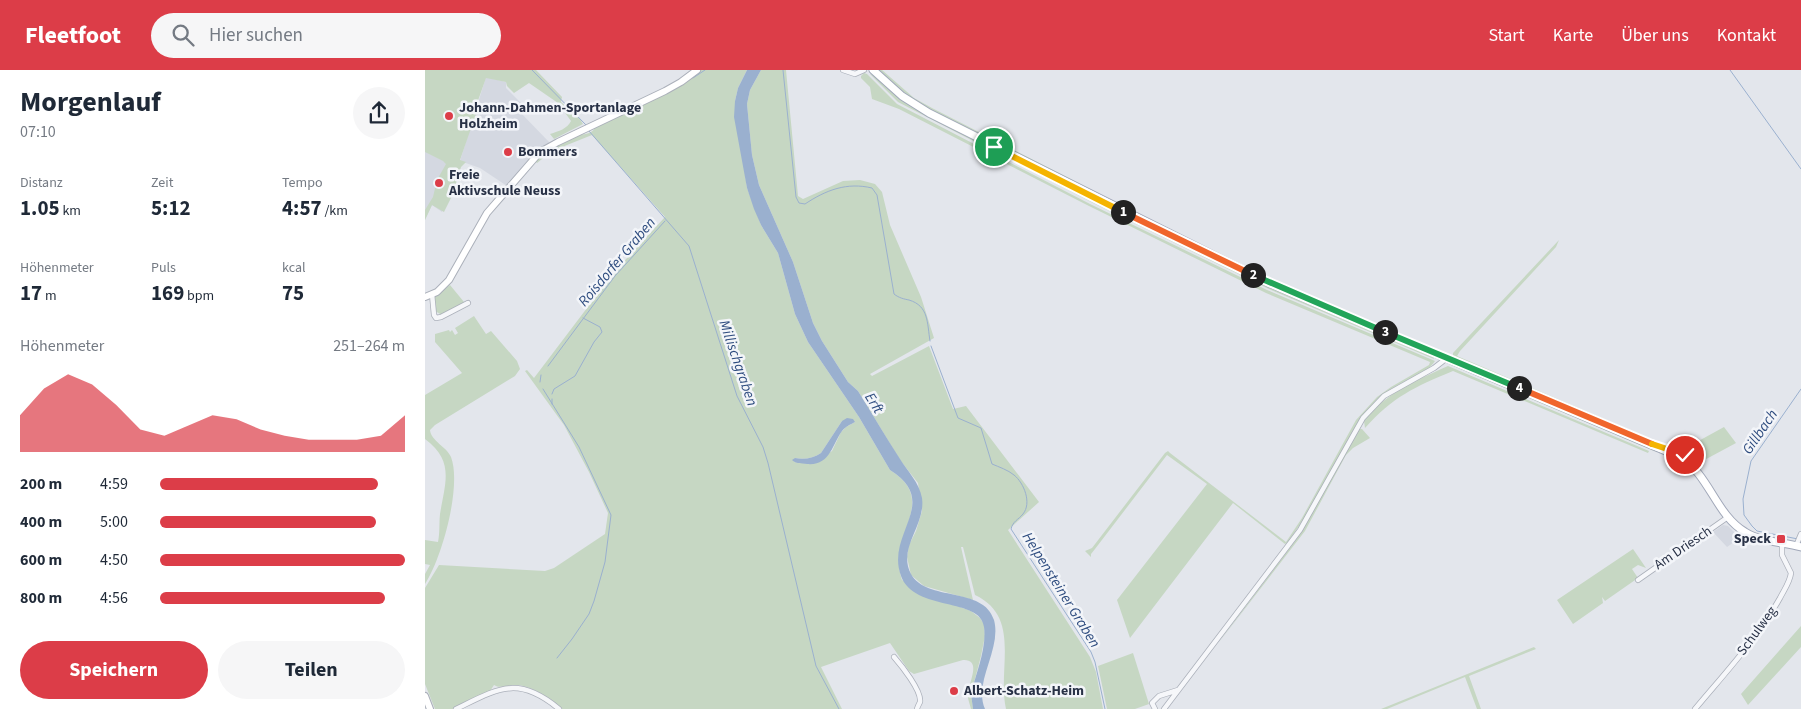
<!DOCTYPE html>
<html lang="de">
<meta charset="utf-8">
<style>
:root{--surface:#fff;--page:#f6f6f7;--text:#1f2937;--muted:#747a83;--accent:#dc3d48}
body{margin:0;font-family:"Source Sans 3",sans-serif;background:var(--page);color:var(--text);height:100vh;display:flex;flex-direction:column;font-size:19px;white-space:nowrap}
*{box-sizing:border-box;margin:0}
p{font-size:16px;color:var(--muted)}
.icon{flex:none;width:28px;height:28px;fill:none;stroke:currentColor;stroke-width:2;stroke-linecap:round;stroke-linejoin:round}
.map{position:relative;flex:1;overflow:hidden}
.drawer{display:flex;flex-direction:column;background:var(--surface);width:425px}
.drawer>*{flex:none}
.pin{position:absolute;display:grid;place-items:center;width:42px;height:42px;color:#fff;margin:-21px;border:2px solid #fff;border-radius:50%;box-shadow:0 1px 5px #0007}
.km{position:absolute;width:25px;height:25px;margin:-12px;border-radius:50%;background:#222;color:#fff;font-size:14px;line-height:25px;text-align:center}
.round{display:grid;place-items:center;flex:none;width:52px;height:52px;border-radius:26px;background:var(--page)}
.headline{display:flex;align-items:center;justify-content:space-between;height:85px;padding:0 20px}
h1{font-size:28px;font-weight:700;line-height:38px}
.metrics{display:grid;grid-template-columns:repeat(3,1fr);gap:8px;height:85px;padding:5px 20px}
.metrics div{display:grid;align-content:center}
.metrics b{font-size:21px;font-weight:700}
.metrics small{font-size:14px;font-weight:400}
.metrics p{font-size:14px}
.chart{height:140px;padding:10px 20px}
.chart p{display:flex;justify-content:space-between}
.chart svg{width:100%;height:90px;margin-top:5px;fill:var(--accent);opacity:.7}
.button{display:flex;gap:10px;margin-top:auto;padding:10px 20px}
.button a{flex:1;height:58px;border-radius:30px;background:var(--accent);color:#fff;font-size:20px;font-weight:700;line-height:58px;text-align:center}
.button a+a{background:var(--page);color:var(--text)}
ul{padding:0 20px;list-style:none;font-size:16px}
li{display:grid;grid-template-columns:80px 60px 1fr;align-items:center;height:38px}
li i{height:12px;border-radius:6px;background:var(--accent)}
header{display:flex;align-items:center;gap:30px;box-sizing:border-box;height:70px;padding:0 25px;background:var(--accent);color:#fff}
header strong{font-size:24px}
nav{display:flex;gap:28px;margin-inline-start:auto;font-size:18px}
.search{width:350px;height:45px;background:var(--page);display:flex;align-items:center;gap:12px;box-sizing:border-box;padding:0 18px;border-radius:28px;color:var(--muted);font-size:19px}
main{display:flex;flex:1;min-height:0}
.map>svg:first-child{display:block}
</style>
<header>
<strong>Fleetfoot</strong>
<div class="search"><svg class="icon" aria-label="search" viewBox="0 0 24 24"><circle cx="10" cy="10" r="6"/><path d="M15 15l6 6"/></svg>Hier suchen</div>
<nav><a>Start</a><a>Karte</a><a>Über uns</a><a>Kontakt</a></nav>
</header>
<main>
<section class="drawer">
<div class="headline"><div><h1>Morgenlauf</h1><p>07:10</p></div><a class="round"><svg class="icon" aria-label="share" viewBox="0 0 24 24"><path d="M12 15V3M7 8l5-5 5 5M5 13v7h14v-7"/></svg></a></div>
<div class="metrics">
<div><p>Distanz</p><b>1.05<small> km</small></b></div>
<div><p>Zeit</p><b>5:12</b></div>
<div><p>Tempo</p><b>4:57<small> /km</small></b></div>
</div>
<div class="metrics">
<div><p>Höhenmeter</p><b>17<small> m</small></b></div>
<div><p>Puls</p><b>169<small> bpm</small></b></div>
<div><p>kcal</p><b>75</b></div>
</div>
<div class="chart"><p><span>Höhenmeter</span>251–264 m</p>
<svg viewBox="0 0 160 44" preserveAspectRatio="none"><path d="M0 44V26L10 13L20 6L30 11L40 21L50 33L60 36L70 31L80 26L90 28L100 33L110 36L120 38L130 38L140 38L150 36L160 26V44z"/></svg>
</div>
<ul>
<li><b>200 m</b>4:59<i style="width:89%"></i></li>
<li><b>400 m</b>5:00<i style="width:88%"></i></li>
<li><b>600 m</b>4:50<i style="width:100%"></i></li>
<li><b>800 m</b>4:56<i style="width:92%"></i></li>
</ul>
<div class="button"><a>Speichern</a><a>Teilen</a></div>
</section>
<div class="map">
<svg width="1376" height="639" viewBox="0 0 1376 639">
<rect width="100%" height="100%" fill="#e3e6ec"/>
<path fill="#d4d8e1" d="M61,7L81,12V18L99,36L94,41L125,73L82,116L55,98L35,91Z
M0,77L35,92L17,142L7,135L0,150Z
M1298,455L1303,456L1315,468L1302,477L1288,462Z"/>
<path fill="#c6d7c3" fill-rule="evenodd" d="M0,0H111L137,27L136,32L155,49L158,54L129,69L125,64C134,61 142,59 146,51L133,33L104,13L89,23L82,16L81,12L61,8L50,39L52,41L35,90L41,92L36,97L27,126L19,142L7,135L0,150V140L8,127L12,110L21,94L18,91L0,82Z
M274,0H322L313,18L310,31L322,118L336,155L353,183L370,244L383,272L434,347L465,400C516,432 461,464 477,510L535,537L546,541L555,548L559,554L560,566L556,586L546,624L548,639H546C545,634 542,628 543,623C544,612 557,589 538,590L489,604L484,601L465,573L396,597L417,639H137C125,629 108,616 92,615C84,615 75,619 69,615L65,621L28,639H10L0,614V518L14,495L120,501L129,498L180,464L183,443L164,402L139,355L100,301L102,300L109,308L190,201L240,147L167,65L127,81L112,93L110,91C121,81 135,73 148,67C157,63 165,66 170,58ZM417,351L430,352L421,357L416,362L407,381L387,394L369,392L370,388C379,390 389,388 396,383Z
M336,0H361L373,126L378,129L418,111L435,110L450,114L457,122L465,155L496,227L509,268L445,304L447,306L504,276L528,339L541,336L614,432L583,460L665,587L671,602L678,639H581C572,599 597,547 550,525L538,477H536L548,530L499,516L486,505L482,487L484,475L491,461L497,441L493,413L475,390L433,321L423,312L397,271L388,253L368,192L334,115L327,85L322,34L325,20Z
M452,0H457L489,28L507,38L673,123L669,124L505,41L478,24Z
M439,3L442,4L472,34L665,134L842,220L1010,291C1002,304 981,310 968,318C954,326 944,338 934,350L882,444L863,472L860,474L808,433L705,568L692,530L782,414L742,385L670,479L666,484V487L660,481L667,478L740,383L743,381L745,383L861,472L877,448L931,350L952,327L966,317L1004,295L1005,292L841,223L664,136L474,39L447,29L445,17L436,8V6Z
M445,4L449,5L475,28L489,38L776,183L1007,284L1009,289L844,219L668,133L473,32Z
M1134,170L1131,177L1035,281L1032,286L1238,374L1259,379L1299,357L1311,373L1272,394L1257,381L1239,377L1159,343L1157,340L1154,341L1028,287V283Z
M25,215L39,232L38,235L17,245L10,241L8,227Z
M49,246L61,264L66,261L92,291L95,299L90,306L10,355L5,360C6,371 22,377 26,387C37,416 17,488 0,514V504L5,495L0,494V470L13,472C15,463 14,453 15,444C20,413 30,391 0,369V325L37,303L10,272V264L24,260L25,262L27,260L30,265L33,263L30,258Z
M1028,294L1239,383L1229,381L1026,295Z
M1023,296L1224,381L1223,383L1028,301C989,317 968,327 940,358L939,351C960,323 992,310 1023,296Z
M933,359H937L945,368L928,378L921,385L880,461L791,576L876,463Z
M1208,479L1221,498L1213,495L1207,499L1213,508L1180,531L1177,527L1178,533L1148,554L1132,530Z
M1376,556V577L1323,635L1316,624Z
M1109,577L1111,579L1044,606L1056,639H1052L1040,607L962,639H956Z
M708,583L724,634L710,639H682L673,596Z"/>
<path fill="#9ab0cf" d="M322,0H336L325,20L322,34L327,85L334,115L368,192L388,253L397,271L423,312L433,321C447,343 460,366 475,389C483,402 494,412 497,428C501,455 472,478 486,504C501,532 559,516 569,550C577,579 548,612 560,639H548L546,624C551,603 562,578 559,557C556,527 489,542 476,506C460,463 517,433 465,400L434,347L383,272L370,244L353,183L336,155L329,139L322,118L309,47L310,31L313,18Z
M422,348L428,349L430,352C425,355 421,356 417,361C407,375 405,396 382,394C376,393 371,394 367,390L370,388C379,390 389,388 396,383L417,351Z"/>
<g fill="none" stroke-linecap="round" stroke-linejoin="round">
<path stroke="#9ab0cf" stroke-width="1" d="M107,0L161,55
M358,0L371,127L374,133L380,134C401,120 422,112 447,118L452,125L469,224C474,228 479,229 484,230C504,236 502,253 505,271
M1305,0L1376,99
M268,8L280,0
M164,61L264,176L312,326L338,377L343,393L391,596L414,639
M506,276L533,348L556,358L567,394C574,397 583,400 589,405C599,413 607,433 598,444C593,450 588,451 586,459L666,582L670,592L680,639
M123,296L190,206L240,151
M115,312L116,305
M118,319L154,377L186,445L180,492L169,531L164,544L147,569L132,588
M127,324L129,319L150,306L169,272L177,262L175,257L158,248
M127,329V334
M1373,469L1332,461L1327,456L1319,445L1318,429L1326,391L1376,319"/>
<g stroke="#abb0ba" stroke-width="6">
<path id="minor" d="M418,0L430,4L439,0
M7,224L9,245L11,248L16,247L43,233
M1371,476L1376,464
M1213,510L1303,447
M469,587C476,595 497,621 495,632C495,632 492,638 492,639
M31,639C74,618 93,605 134,639
M730,639L727,633L734,626L753,620
M739,639L875,460L938,348L959,326L1009,298L1022,288
M1270,639C1300,603 1332,569 1355,528C1359,520 1365,512 1366,503L1357,485V473"/>
</g>
<g stroke="#abb0ba" stroke-width="8">
<path id="secondary" d="M0,227L12,222L24,210L62,143L115,82L133,72L240,21L256,12L272,0
M0,626L5,639"/>
</g>
<g stroke="#a1a8b9" stroke-width="9">
<path id="primary" d="M448,0L477,26L504,43L844,213L1255,387C1284,404 1291,445 1320,462C1336,472 1358,472 1376,477"/>
</g>
<use href="#minor" stroke="#f6f7fa" stroke-width="4.5"/>
<use href="#secondary" stroke="#fff" stroke-width="6"/>
<use href="#primary" stroke="#fff" stroke-width="7"/>
</g>
<g fill="none" stroke-linecap="round" stroke-linejoin="round">
<g stroke="#fff" stroke-width="10">
<path id="split-1" d="M569,77L698,142"/>
</g>
<g stroke="#fff" stroke-width="10">
<path id="split-2" d="M698,142L828,205"/>
</g>
<g stroke="#fff" stroke-width="10">
<path id="split-3" d="M828,205L960,262"/>
</g>
<g stroke="#fff" stroke-width="10">
<path id="split-4" d="M960,262L1094,318"/>
</g>
<g stroke="#fff" stroke-width="10">
<path id="split-5" d="M1094,318L1227,374"/>
</g>
<g stroke="#fff" stroke-width="10">
<path id="split-6" d="M1227,374L1260,385"/>
</g>
<use href="#split-1" stroke="#f5b400" stroke-width="6"/>
<use href="#split-2" stroke="#f0652b" stroke-width="6"/>
<use href="#split-3" stroke="#22a559" stroke-width="6"/>
<use href="#split-4" stroke="#22a559" stroke-width="6"/>
<use href="#split-5" stroke="#f0652b" stroke-width="6"/>
<use href="#split-6" stroke="#f5b400" stroke-width="6"/>
</g>
<g fill="#dc3d48" stroke="#f3f5f9" stroke-width="2">
<circle cx="24" cy="46" r="5"/>
<circle cx="83" cy="82" r="5"/>
<circle cx="14" cy="113" r="5"/>
<rect x="1351" y="464" width="10" height="10" rx="2.5"/>
<circle cx="529" cy="621" r="5"/>
</g>
<g text-anchor="middle" dominant-baseline="central" stroke-width="5" stroke-linejoin="round" paint-order="stroke">
<g font-size="14" font-weight="bold" fill="#283146" stroke="#f3f5f9" text-anchor="start">
<text x="34" y="38">Johann-Dahmen-Sportanlage<tspan x="34" dy="16">Holzheim</tspan></text>
<text x="93" y="82">Bommers</text>
<text x="24" y="105">Freie<tspan x="24" dy="16">Aktivschule Neuss</tspan></text>
<text x="1346" y="469" text-anchor="end">Speck</text>
<text x="539" y="621">Albert-Schatz-Heim</text>
</g>
<g font-size="14" fill="#283146" stroke="#f3f5f9">
<text transform="translate(1258 478) rotate(-34)">Am Driesch</text>
<text transform="translate(1332 561) rotate(-54)">Schulweg</text>
</g>
<g font-size="15" font-style="italic" fill="#2e4c7f" stroke="#f3f5f9">
<text transform="translate(192 192) rotate(-50)">Roisdorfer Graben</text>
<text transform="translate(313 293) rotate(71)">Millischgraben</text>
<text transform="translate(449 333) rotate(58)">Erft</text>
<text transform="translate(1335 362) rotate(-56)">Gillbach</text>
<text transform="translate(636 520) rotate(58)">Helpensteiner Graben</text>
</g>
</g>
</svg>
<div class="pin" style="left:569px;top:77px;background:#1e9e55"><svg class="icon" aria-label="arrive" viewBox="0 0 24 24"><path d="M6 21V4h12l-3 4 3 4H6"/></svg></div>
<div class="pin" style="left:1260px;top:385px;background:#d93025"><svg class="icon" aria-label="check" viewBox="0 0 24 24"><path d="M5 12l5 5 9-10"/></svg></div>
<b class="km" style="left:698px;top:142px">1</b>
<b class="km" style="left:828px;top:205px">2</b>
<b class="km" style="left:960px;top:262px">3</b>
<b class="km" style="left:1094px;top:318px">4</b>
</div>
</main>
